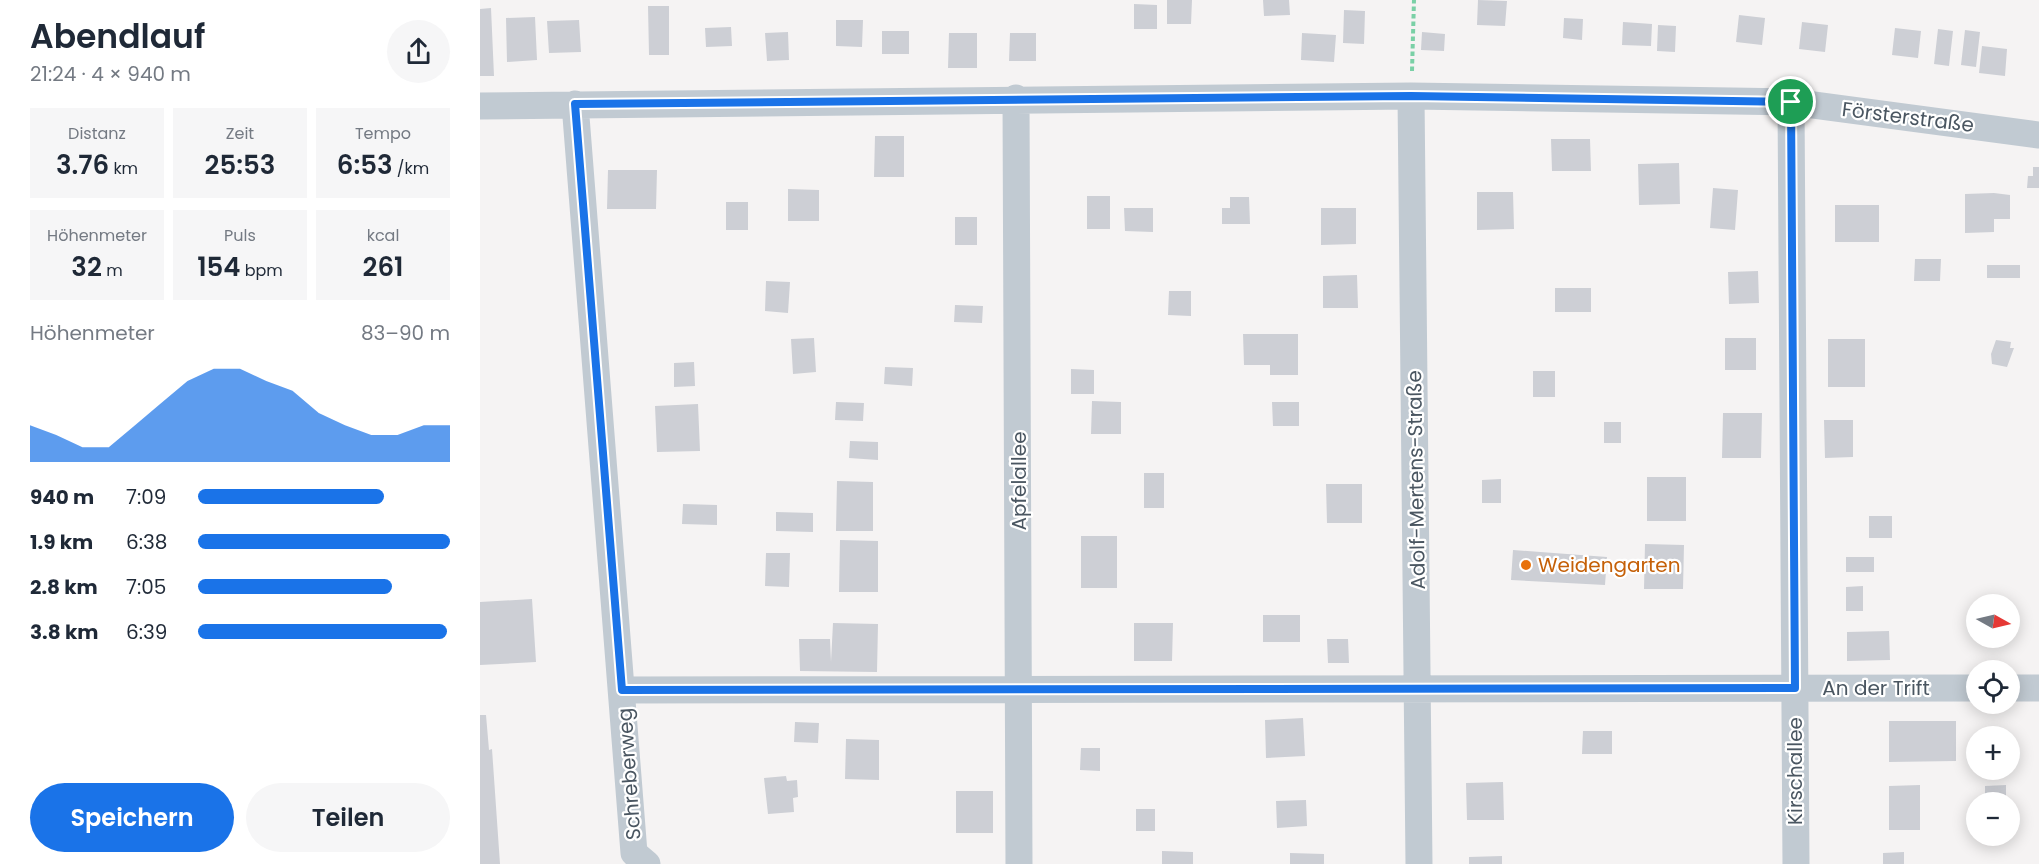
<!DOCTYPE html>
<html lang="de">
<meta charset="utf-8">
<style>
:root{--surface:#fff;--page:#f6f6f7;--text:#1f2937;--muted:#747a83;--accent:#1a73e8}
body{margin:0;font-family:Poppins,sans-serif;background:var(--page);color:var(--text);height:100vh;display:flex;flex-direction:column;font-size:22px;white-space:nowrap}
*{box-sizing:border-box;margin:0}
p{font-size:20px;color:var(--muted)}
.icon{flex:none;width:33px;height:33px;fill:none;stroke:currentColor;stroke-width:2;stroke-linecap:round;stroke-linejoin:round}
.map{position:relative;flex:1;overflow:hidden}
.panel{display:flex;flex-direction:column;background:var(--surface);width:480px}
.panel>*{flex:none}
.needle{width:39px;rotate:98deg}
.buttons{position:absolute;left:1486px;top:594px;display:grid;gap:12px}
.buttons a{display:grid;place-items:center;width:54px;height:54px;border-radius:50%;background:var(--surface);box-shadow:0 3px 15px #0003;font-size:30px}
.pin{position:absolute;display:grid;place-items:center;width:51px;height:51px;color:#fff;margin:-26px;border:3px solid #fff;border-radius:50%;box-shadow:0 2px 6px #0007}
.round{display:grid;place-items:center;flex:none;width:63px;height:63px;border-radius:32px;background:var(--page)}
.overview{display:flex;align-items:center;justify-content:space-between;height:102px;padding:0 30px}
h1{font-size:33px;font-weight:600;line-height:45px}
.figures{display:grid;grid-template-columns:repeat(3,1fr);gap:9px;height:102px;padding:6px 30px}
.figures div{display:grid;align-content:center;border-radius:0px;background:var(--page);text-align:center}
.figures b{font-size:26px;font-weight:600}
.figures small{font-size:16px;font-weight:400}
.figures p{font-size:16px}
.chart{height:168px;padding:12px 30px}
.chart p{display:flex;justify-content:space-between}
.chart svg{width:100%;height:108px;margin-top:6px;fill:var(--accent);opacity:.7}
.action{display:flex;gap:12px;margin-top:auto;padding:12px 30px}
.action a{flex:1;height:69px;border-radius:36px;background:var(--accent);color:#fff;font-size:24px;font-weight:600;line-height:69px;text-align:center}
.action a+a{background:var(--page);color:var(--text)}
ul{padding:0 30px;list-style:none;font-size:20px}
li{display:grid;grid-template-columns:96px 72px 1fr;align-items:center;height:45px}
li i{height:15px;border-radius:8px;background:var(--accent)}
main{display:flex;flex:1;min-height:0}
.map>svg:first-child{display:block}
</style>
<main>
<section class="panel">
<div class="overview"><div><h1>Abendlauf</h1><p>21:24 · 4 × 940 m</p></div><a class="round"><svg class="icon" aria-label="share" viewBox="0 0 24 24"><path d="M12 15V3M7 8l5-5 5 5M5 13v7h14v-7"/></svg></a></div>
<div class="figures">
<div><p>Distanz</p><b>3.76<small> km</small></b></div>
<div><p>Zeit</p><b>25:53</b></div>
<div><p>Tempo</p><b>6:53<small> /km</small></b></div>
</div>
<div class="figures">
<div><p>Höhenmeter</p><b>32<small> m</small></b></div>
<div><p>Puls</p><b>154<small> bpm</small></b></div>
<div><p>kcal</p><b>261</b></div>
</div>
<div class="chart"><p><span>Höhenmeter</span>83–90 m</p>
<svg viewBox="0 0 160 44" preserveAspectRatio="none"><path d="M0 44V29L10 33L20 38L30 38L40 29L50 20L60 11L70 6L80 6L90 11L100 15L110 24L120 29L130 33L140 33L150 29L160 29V44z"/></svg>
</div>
<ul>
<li><b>940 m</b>7:09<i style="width:74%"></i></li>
<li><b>1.9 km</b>6:38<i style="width:100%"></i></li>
<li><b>2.8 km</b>7:05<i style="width:77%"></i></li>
<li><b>3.8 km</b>6:39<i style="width:99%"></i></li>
</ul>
<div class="action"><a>Speichern</a><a>Teilen</a></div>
</section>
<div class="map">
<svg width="1559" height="864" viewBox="0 0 1559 864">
<rect width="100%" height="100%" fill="#f5f3f3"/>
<path fill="#cdcfd5" d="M687,0H712L711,24H687Z
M783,0H809L810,15L784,16Z
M998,0L1027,1L1025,26L997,25Z
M654,4L677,5V29H654Z
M168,6H189V55H169Z
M11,8L14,76H0V9Z
M864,10L885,11L884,44L863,43Z
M1259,15L1285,18L1282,45L1256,42Z
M55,17L57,60L27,62L26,18Z
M1084,18L1103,19L1102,40L1083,38Z
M99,20L101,52L69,53L67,21Z
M356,20H383L382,47L356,46Z
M1143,22L1172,24L1171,46L1142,45Z
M1322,22L1348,25L1345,52L1319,49Z
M1178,25L1196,26L1195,52L1177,51Z
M251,27L252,46L226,47L225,28Z
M1415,28L1441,31L1438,58L1412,55Z
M1458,29L1473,31L1469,66L1454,64Z
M1485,30L1500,32L1496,67L1481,65Z
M402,31H429V54H402Z
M308,32L309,60L287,61L285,33Z
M942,32L965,34L964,51L941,50Z
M469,33H497V68H468Z
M530,33H556V61H529Z
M822,33L856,35L854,62L821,60Z
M1502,46L1527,49L1525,76L1499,73Z
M395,136H424V177H394Z
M1071,139H1110L1111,171H1072Z
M1199,163L1200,204L1159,205L1158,164Z
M1553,167H1559V188H1547L1548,176H1553Z
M128,170H177L176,209H127Z
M1233,188L1258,190L1255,230L1230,228Z
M308,189L339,190V221H308Z
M997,192H1033L1034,229L997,230Z
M1514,193L1530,195V219H1514V232L1485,233V194Z
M607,196H630V229H607Z
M750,197H769L770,224H742V208H750Z
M246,202H268V230H246Z
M1355,205H1399V242H1355Z
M644,208H673V232L645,231Z
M841,208H876V244L841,245Z
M475,217H497V245H475Z
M1435,259H1461L1460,281H1434Z
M1507,265H1540V278H1507Z
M1278,271L1279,303L1249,304L1248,272Z
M877,275L878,308H843V276Z
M286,281L310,282L308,313L285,311Z
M1075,288H1111V312H1075Z
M689,291H711V316L688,315Z
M475,305L503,306L502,323L474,322Z
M763,334H818V375H790V365H764Z
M334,338L336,372L313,374L311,339Z
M1245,338H1276V370H1245Z
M1348,339H1385V387H1348Z
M1516,340L1531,342L1530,348H1534L1527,367L1512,364L1511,354Z
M214,362L215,386L194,387V363Z
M405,367L433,368L432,386L404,384Z
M591,369L614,370V394H591Z
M1053,371H1075V397H1053Z
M612,401L641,402V434H611Z
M356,402L384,403L383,421L355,420Z
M792,402H819V426H793Z
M218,404L220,451L177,452L175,406Z
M1243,413H1282L1281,458H1242Z
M1344,420H1373V457L1345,458Z
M1124,422H1141V443H1124Z
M370,441L398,442V460L369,458Z
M664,473H684V508H664Z
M1167,477H1206V521H1167Z
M1021,479V503H1002V480Z
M357,481L393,482V531H356Z
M846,484H882V523H847Z
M203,504L237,505V525L202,524Z
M296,512L333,513V532L296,531Z
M1389,516H1412V538H1389Z
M601,536H637V588H601Z
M360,540L398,541V592H359Z
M1165,544L1204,545L1203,589H1164Z
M1033,550L1127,557L1125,585L1031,580Z
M286,553H310L309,587L285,586Z
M1366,557H1394V572H1366Z
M1383,586V611H1366V587Z
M52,599L56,662L0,665V602Z
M783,615H820V642H783Z
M353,623L398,624L397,672L320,671L319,639H350L351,662Z
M654,623H693L692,661H654Z
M1409,631L1410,660L1367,661V632Z
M847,639H868L869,663H848Z
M0,715H6L9,750L12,749L20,864H0Z
M823,718L825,756L786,758L785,720Z
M1409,721H1476V761L1409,762Z
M315,722L339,723L338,743L314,742Z
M1103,731H1132V754H1102Z
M366,739L399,740V780L365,779Z
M601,748H620V771L600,770Z
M306,776L307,781L317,780L318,797L313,798L314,812L288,814L284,778Z
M1023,782L1024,820H987L986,783Z
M1440,785V830H1409V786Z
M1526,785V802H1505V786Z
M476,791H513V833H476Z
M826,800L827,826L797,828L796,801Z
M656,809H675V831H656Z
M682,851L713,852V864H682Z
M1424,852V864H1403V853Z
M810,853L844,854V864H810Z
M1022,856V864H989V857Z"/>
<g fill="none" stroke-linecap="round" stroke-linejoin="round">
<path stroke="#7ad0a6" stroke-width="4" stroke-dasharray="4.5 3" stroke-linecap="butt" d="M932,71L934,0"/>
<path stroke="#c1cad2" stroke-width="27" d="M931,96L939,864
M536,98L539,864
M1311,102L1316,864
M95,104L154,853L167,864
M0,106L931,96L1311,102L1559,135
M1530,688H1559
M143,690L1497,688"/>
</g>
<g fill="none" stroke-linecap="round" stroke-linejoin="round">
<g stroke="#fff" stroke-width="12">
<path id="route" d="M931,96L1311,102L1315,688L142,690L95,104Z"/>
</g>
<use href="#route" stroke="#1a73e8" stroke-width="8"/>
</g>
<circle fill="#e8710a" stroke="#fff" stroke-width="2" cx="1046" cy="565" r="6"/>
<g text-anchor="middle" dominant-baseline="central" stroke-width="4.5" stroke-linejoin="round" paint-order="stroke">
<g font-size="20" fill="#4a5661" stroke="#fff">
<text transform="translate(1428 117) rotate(7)">Försterstraße</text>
<text transform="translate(936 480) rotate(-91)">Adolf-Mertens-Straße</text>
<text transform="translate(539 481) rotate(-90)">Apfelallee</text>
<text x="1396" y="688">An der Trift</text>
<text transform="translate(1315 771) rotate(-90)">Kirschallee</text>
<text transform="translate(149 774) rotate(-94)">Schreberweg</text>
</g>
<g font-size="20" fill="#c56008" stroke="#fff" text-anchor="start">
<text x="1058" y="565">Weidengarten</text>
</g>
</g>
</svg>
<div class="buttons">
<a><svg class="needle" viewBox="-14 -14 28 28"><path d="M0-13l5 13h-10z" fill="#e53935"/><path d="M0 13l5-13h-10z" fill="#747a83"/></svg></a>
<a><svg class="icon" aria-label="locate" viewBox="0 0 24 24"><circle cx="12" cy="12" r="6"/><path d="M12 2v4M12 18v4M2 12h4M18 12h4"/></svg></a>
<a>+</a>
<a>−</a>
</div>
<div class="pin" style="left:1311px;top:102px;background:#1e9e55"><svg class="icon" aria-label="arrive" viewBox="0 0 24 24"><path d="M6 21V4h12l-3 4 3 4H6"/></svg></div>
</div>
</main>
